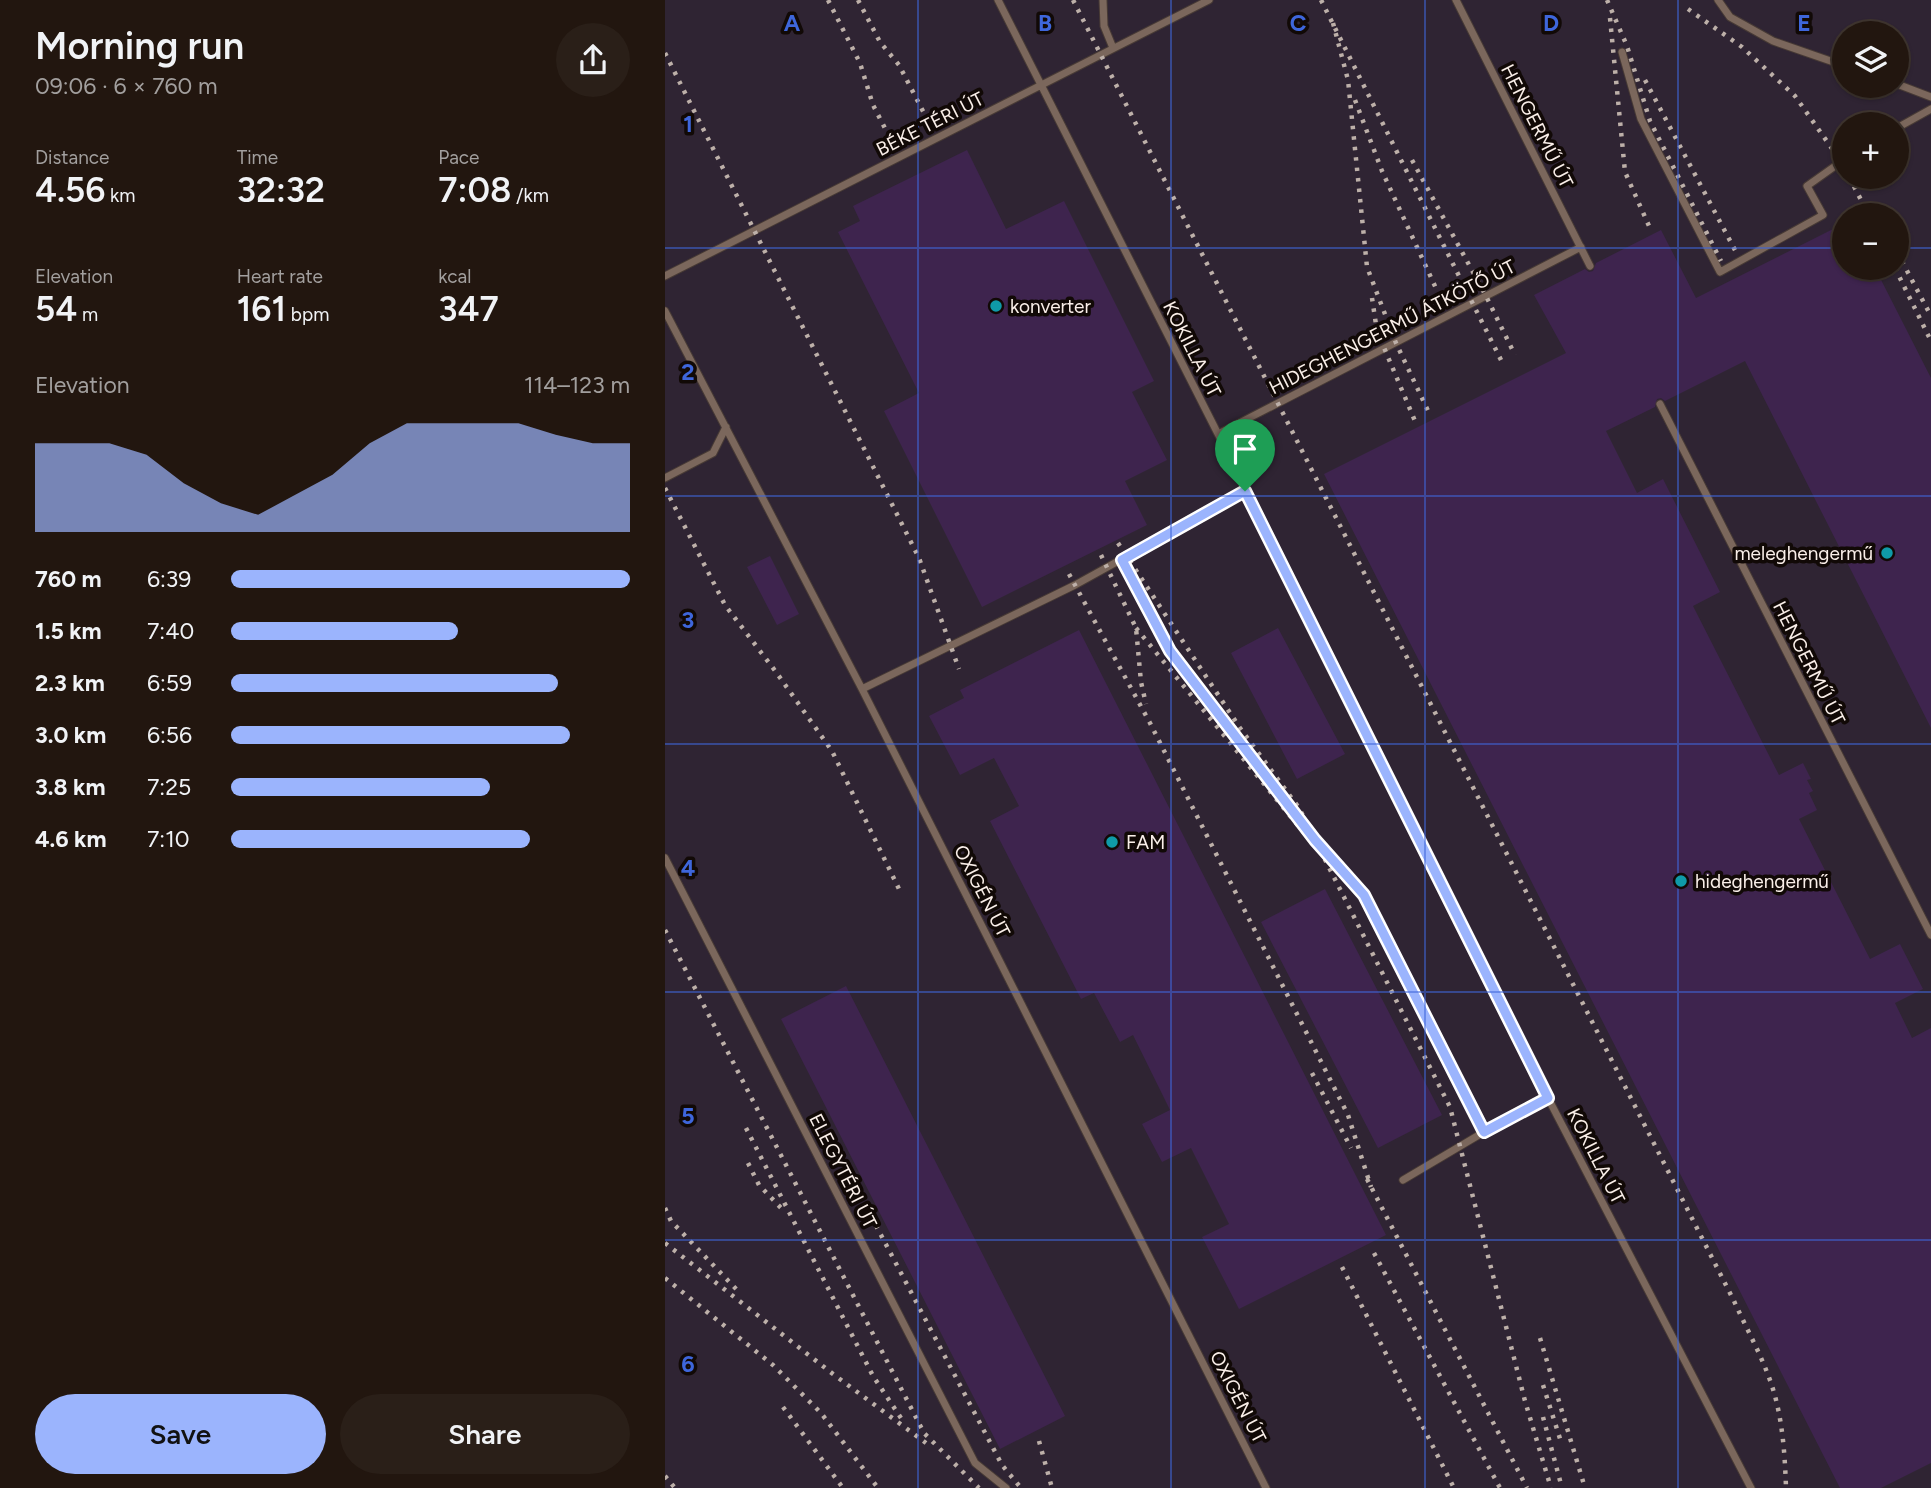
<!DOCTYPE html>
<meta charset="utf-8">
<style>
:root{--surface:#22160f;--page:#2a1f18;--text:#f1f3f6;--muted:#a29f9e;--line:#3f352f;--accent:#9bb4fd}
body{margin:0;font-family:Figtree,sans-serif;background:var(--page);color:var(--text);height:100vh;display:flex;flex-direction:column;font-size:26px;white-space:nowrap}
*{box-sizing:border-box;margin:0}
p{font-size:23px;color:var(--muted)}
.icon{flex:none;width:38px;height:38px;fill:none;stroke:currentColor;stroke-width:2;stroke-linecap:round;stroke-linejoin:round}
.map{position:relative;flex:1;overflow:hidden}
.side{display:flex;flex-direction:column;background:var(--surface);width:665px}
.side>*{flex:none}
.buttons{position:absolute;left:1167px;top:21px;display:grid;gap:14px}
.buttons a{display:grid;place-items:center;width:77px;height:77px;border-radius:50%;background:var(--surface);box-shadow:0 2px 5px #0004,0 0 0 2px var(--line);font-size:35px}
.pin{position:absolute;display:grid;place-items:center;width:60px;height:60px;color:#fff;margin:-72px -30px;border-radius:50% 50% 50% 0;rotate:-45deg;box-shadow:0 0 7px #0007}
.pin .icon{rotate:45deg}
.round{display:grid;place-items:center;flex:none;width:74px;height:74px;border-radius:37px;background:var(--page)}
.headline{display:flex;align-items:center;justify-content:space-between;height:119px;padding:0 35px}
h1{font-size:38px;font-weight:600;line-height:52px}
.figures{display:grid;grid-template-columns:repeat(3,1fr);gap:10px;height:119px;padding:7px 35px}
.figures div{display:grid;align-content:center}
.figures b{font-size:35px;font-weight:600}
.figures small{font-size:19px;font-weight:400}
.figures p{font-size:19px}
.chart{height:196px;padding:14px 35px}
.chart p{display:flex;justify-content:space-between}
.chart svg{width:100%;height:126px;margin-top:7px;fill:var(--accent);opacity:.7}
.cta{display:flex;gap:14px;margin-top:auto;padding:14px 35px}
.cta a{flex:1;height:80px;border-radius:42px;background:var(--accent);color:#111;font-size:28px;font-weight:600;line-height:80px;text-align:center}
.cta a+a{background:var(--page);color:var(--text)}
ul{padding:0 35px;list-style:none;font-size:23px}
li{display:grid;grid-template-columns:112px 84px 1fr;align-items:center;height:52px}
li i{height:18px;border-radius:9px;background:var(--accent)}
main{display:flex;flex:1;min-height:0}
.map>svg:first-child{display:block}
</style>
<main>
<section class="side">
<div class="headline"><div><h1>Morning run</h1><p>09:06 · 6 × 760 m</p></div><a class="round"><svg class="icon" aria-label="share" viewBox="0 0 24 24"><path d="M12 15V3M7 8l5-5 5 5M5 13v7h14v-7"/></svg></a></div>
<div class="figures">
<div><p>Distance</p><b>4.56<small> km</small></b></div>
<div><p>Time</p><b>32:32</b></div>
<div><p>Pace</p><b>7:08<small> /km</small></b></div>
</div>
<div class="figures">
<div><p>Elevation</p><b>54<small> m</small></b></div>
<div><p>Heart rate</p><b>161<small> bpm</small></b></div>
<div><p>kcal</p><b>347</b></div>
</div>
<div class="chart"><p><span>Elevation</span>114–123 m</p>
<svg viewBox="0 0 160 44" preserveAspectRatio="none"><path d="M0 44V13L10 13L20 13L30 17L40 27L50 34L60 38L70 31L80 24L90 13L100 6L110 6L120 6L130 6L140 10L150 13L160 13V44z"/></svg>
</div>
<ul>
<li><b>760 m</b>6:39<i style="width:100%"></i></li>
<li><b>1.5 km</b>7:40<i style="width:57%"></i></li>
<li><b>2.3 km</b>6:59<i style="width:82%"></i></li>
<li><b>3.0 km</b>6:56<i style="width:85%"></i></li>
<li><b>3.8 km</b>7:25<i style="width:65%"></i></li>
<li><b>4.6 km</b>7:10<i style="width:75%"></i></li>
</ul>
<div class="cta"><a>Save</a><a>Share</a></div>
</section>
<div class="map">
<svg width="1266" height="1488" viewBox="0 0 1266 1488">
<rect width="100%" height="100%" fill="#2e1d14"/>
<path fill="#2f2433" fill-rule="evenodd" d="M0,0H1266V1488H0ZM1180,33H1232V86H1180ZM1180,124H1232V177H1180ZM1180,215H1232V268H1180Z"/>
<path fill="#3e244e" d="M302,150L341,229L399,201L489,381L467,392L502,460L460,481L482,525L317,607L219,411L254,393L173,232L195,221L188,206Z
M1180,223V268H1210L1266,378V728L1080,361L1000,401L996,398L992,399L990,407L941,431L972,493L998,479L1055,592L1028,606L1114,775L1138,763L1146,779L1142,780L1148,791L1144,793L1152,810L1134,819L1205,959L1235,944L1258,989L1230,1003L1247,1038L1266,1028V1463L1216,1488H1175L659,474L901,353L869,295L920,269L924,272L928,271L931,263L996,230L1031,298Z
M105,556L134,614L112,625L82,567Z
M613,628L680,754L632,779L566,653Z
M414,630L721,1235L574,1309L537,1237L564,1224L526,1148L497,1162L477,1124L505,1110L468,1035L455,1042L429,993L416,999L325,821L354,806L329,758L295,775L264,716L299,698L295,690Z
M660,889L777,1115L713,1148L596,922Z
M181,986L400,1416L335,1449L116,1019Z"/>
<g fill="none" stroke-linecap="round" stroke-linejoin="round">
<g stroke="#473a35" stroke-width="9">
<path id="lane" d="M333,0L553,434L883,1098L1086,1488
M438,0L439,26L448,48
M791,0L925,266
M1053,0L1065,17L1108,41L1180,66
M957,52L976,119L1055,272L1158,215L1142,186L1180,159
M1232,84L1266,97
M1232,128L1266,109
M0,276L544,0
M0,311L197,689L601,1488
M995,404L1266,935
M553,434L916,247
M0,478L48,453L61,427
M457,560L505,651L650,840L699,895L819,1132
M197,689L410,585L580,491
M0,858L310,1463L341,1488
M738,1180L819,1132L883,1098"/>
</g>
<use href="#lane" stroke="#7b675c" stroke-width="7"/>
<path stroke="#bdb0a9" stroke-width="4.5" stroke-dasharray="3.5 7" stroke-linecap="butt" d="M163,0L195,63L208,105L224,136
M193,0L215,42L234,65L261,117
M408,0L1069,1301C1083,1332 1101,1363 1110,1396C1118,1426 1120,1457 1121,1488
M656,0L837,362
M942,0L962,46L985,121L1056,261
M1023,9L1077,47L1130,96L1180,167
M945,18L960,172L984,226
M668,23L683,80L702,267L731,343L765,415
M0,53L254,558L294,669
M980,80L1071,252
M690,100L717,171L775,297
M747,160L821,296L850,355
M1184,177L1204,215
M1232,252L1266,316
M1230,268L1266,341
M707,298L712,331L750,421
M0,488L60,605L111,672L167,751L234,889
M453,543L575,728L634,808L785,1107L860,1401L886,1488
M436,555L471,628L476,682L481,704
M404,574L485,723L683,1115L706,1187
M471,628L640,834
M0,930L259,1433L314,1488
M647,1073L686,1148
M81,1128L208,1376L236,1418
M83,1163L94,1185L118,1210
M702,1179L862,1488
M0,1208L6,1221L73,1291
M206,1216L337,1465L356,1488
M0,1243L168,1374L261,1443
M709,1253L835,1488
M677,1267L789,1488
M0,1278L108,1365L156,1413L213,1488
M875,1338L920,1488
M878,1385L897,1445
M118,1407L178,1488
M878,1417L897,1488
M374,1441L387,1488
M0,1476L10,1488"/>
</g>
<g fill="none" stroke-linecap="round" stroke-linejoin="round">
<g stroke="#fff" stroke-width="14">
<path id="route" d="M580,491L883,1098L819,1132L699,895L650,840L505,651L457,560Z"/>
</g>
<use href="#route" stroke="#9bb4fd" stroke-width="9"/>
</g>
<path fill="none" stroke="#3e66db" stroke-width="2" stroke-opacity="0.55" d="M253,0V1488M506,0V1488M760,0V1488M1013,0V1488M0,248H1180M1232,248H1266M0,496H1266M0,744H1266M0,992H1266M0,1240H1266"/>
<g fill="#0f9aa8" stroke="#110906" stroke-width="2.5">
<circle cx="331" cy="306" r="7"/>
<circle cx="1222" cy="553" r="7"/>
<circle cx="447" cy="842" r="7"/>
<circle cx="1016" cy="881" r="7"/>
</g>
<g text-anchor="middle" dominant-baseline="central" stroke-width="7" stroke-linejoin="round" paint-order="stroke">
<g font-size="19" fill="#faefe9" stroke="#110906">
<text transform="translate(265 124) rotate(-27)">BÉKE TÉRI ÚT</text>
<text transform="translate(872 126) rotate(63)">HENGERMŰ ÚT</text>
<text transform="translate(727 327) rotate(-27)">HIDEGHENGERMŰ ÁTKÖTŐ ÚT</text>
<text transform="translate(527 349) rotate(63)">KOKILLA ÚT</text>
<text transform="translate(1144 663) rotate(63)">HENGERMŰ ÚT</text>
<text transform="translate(317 891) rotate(63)">OXIGÉN ÚT</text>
<text transform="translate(931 1156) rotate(63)">KOKILLA ÚT</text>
<text transform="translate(178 1171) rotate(63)">ELEGYTÉRI ÚT</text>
<text transform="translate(573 1397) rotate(63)">OXIGÉN ÚT</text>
</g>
<g font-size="19" fill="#faefe9" stroke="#110906" text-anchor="start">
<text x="345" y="306">konverter</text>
<text x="1208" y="553" text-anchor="end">meleghengermű</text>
<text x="461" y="842">FAM</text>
<text x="1030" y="881">hideghengermű</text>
</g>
</g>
<g font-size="23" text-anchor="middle" font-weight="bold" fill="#3e66db" stroke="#110906" stroke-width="7" stroke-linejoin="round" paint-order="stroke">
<text x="127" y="31">A</text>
<text x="380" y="31">B</text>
<text x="633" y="31">C</text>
<text x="886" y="31">D</text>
<text x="1139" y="31">E</text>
<text x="23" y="132">1</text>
<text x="23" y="380">2</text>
<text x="23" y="628">3</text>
<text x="23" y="876">4</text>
<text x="23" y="1124">5</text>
<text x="23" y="1372">6</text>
</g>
</svg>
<div class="buttons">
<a><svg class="icon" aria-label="layers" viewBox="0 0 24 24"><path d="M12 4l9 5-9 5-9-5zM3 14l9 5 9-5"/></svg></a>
<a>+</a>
<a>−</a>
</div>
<div class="pin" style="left:580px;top:491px;background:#1e9e55"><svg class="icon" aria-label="arrive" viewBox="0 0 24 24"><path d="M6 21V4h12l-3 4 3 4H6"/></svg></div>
</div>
</main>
